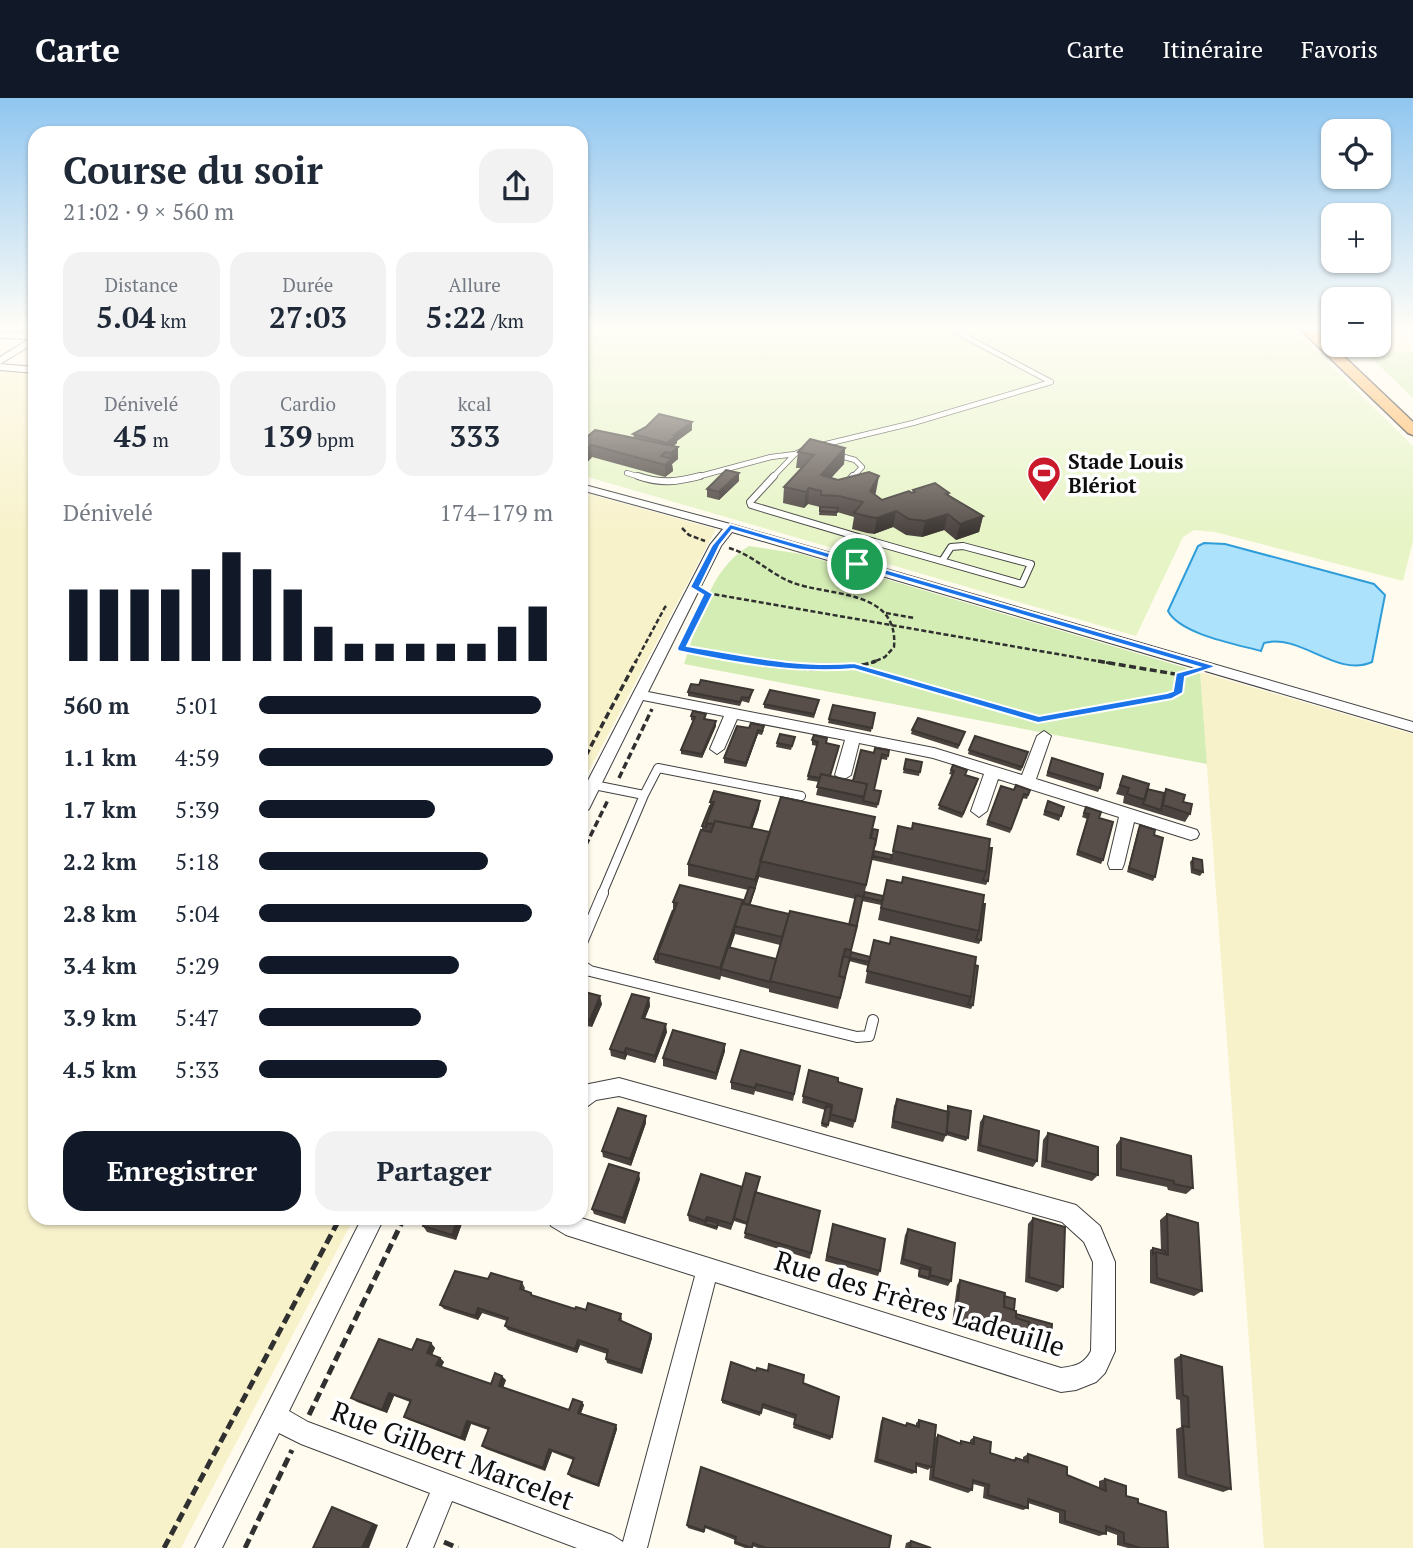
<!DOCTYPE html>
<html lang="fr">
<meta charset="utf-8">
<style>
:root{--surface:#fff;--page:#f2f2f3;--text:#1f2937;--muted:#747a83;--accent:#111827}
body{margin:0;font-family:"PT Serif",serif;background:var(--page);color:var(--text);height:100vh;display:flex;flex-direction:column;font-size:26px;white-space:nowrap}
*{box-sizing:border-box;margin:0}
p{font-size:23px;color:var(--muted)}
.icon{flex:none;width:38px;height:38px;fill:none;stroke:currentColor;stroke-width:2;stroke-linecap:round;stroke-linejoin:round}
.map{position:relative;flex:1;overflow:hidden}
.sheet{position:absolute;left:28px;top:28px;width:560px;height:1099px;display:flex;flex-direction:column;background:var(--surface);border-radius:21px;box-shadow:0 2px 5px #0004}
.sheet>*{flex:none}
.buttons{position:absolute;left:1321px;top:21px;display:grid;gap:14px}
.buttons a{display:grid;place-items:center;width:70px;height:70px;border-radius:14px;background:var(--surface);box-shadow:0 2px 5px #0004;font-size:35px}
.pin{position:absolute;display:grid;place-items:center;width:60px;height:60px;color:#fff;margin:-30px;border:4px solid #fff;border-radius:50%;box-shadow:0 2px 7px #0007}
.round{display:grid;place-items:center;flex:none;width:74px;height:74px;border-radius:21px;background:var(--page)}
.headline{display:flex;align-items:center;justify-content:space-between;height:119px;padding:0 35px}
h1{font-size:38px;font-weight:700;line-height:52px}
.figures{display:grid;grid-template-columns:repeat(3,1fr);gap:10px;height:119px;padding:7px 35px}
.figures div{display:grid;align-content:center;border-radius:18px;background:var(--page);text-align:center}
.figures b{font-size:30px;font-weight:700}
.figures small{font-size:19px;font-weight:400}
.figures p{font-size:19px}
.chart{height:196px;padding:14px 35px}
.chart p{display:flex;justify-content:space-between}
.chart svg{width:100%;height:126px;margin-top:7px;stroke:var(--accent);stroke-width:6}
.button{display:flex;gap:14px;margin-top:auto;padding:14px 35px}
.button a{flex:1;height:80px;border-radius:21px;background:var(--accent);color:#fff;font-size:28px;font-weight:700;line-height:80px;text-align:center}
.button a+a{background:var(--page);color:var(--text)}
ul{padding:0 35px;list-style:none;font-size:23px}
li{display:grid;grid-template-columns:112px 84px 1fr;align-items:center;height:52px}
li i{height:18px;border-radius:9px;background:var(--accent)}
header{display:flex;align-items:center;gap:42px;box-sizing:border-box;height:98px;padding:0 35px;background:var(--accent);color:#fff}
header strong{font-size:33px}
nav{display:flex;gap:38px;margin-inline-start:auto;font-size:24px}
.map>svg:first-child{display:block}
</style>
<header>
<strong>Carte</strong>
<nav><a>Carte</a><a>Itinéraire</a><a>Favoris</a></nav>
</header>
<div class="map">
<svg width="1413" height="1450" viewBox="0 0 1413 1450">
<rect width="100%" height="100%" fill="#fffbee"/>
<path fill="#f8f2cb" d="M1379,232H1413V235L1403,234L1413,255L1365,254L1358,247H1379Z
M0,274L35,276V1120H354L181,1450H0Z
M581,394L716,431L581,688Z
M1200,574L1413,636V1450H1264Z"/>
<path fill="#d4edb4" d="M1365,254L1413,255V300Z
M749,448L801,456L1200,574L1207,666L684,566C699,524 708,472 749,448Z"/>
<path fill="#e6f4c6" d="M581,232H1294L1413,348V443L1403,483L1215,434L1194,432L1183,439L1136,538L581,377Z"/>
<path fill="#ade2fc" stroke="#2e9dd9" stroke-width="2" d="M1204,445L1225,446L1374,486L1385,497L1372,564C1336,580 1301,535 1264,545L1261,553C1235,546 1180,536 1168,513L1198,448Z"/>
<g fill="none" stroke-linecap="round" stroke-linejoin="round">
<g stroke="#414141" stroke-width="6">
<path id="service-far3" d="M818,348L913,325L1051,284L953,232
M837,357L855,362L862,369L852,380
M627,375L643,380
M693,380L771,359L795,356
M772,380L795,356L806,351"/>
</g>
<g stroke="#414141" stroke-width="8">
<path id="service-far2" d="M638,378C660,386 677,384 700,378
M774,378L750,404L751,407L875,444
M847,385L853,378
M857,466L875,444L1022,486L1031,466L963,448L951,449L942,463"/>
</g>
<g stroke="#414141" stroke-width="10">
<path id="service-far1" d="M594,687L644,697L602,796
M644,697L658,670L801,698"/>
</g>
<g stroke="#414141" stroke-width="12">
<path id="service" d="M581,847L603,795
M581,867L590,873L857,939L869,938L873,922"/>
</g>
<g stroke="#414141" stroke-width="2">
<path id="minor" d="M0,234L35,236V245L0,266V259L29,241L0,240Z
M0,266L35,269V275L0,272Z
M581,386L734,427L1413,624V634L732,434L721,448L648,594L934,650L1022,677L1037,638L1044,633L1051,638L1036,681L1197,732L1199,736L1197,740L1191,742L1134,724L1124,766L1122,771H1110L1108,766L1119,719L998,681L987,713L979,719L971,713L984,676L933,660L859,645L851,677L843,682L835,677L845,642L737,621L724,651L717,656L710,651L724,618L643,602L589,711L581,717V696L710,447L723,431L581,392Z
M619,980L1076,1107L1100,1128L1115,1164V1253L1105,1275L1096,1284L1076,1292L1061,1294L715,1184L647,1450H577L452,1403L433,1450H407L430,1395L301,1346L279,1335L222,1450H195L362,1120H384L289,1313L308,1324L612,1437L623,1444L695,1178L566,1137L551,1128L548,1120H581L1061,1270C1076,1268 1084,1266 1091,1253L1093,1164L1084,1144L1062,1124L619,998L596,1002L581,1013V990L584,987Z"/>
</g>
<g stroke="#1f1f1f" stroke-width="3">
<path id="trunk" d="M1301,232H1316L1413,324V337L1408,335Z"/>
</g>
<path stroke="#303030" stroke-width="2.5" stroke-dasharray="5 2.5" stroke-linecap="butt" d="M682,430L689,437L705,443
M729,450C753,457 769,475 791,484C828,499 899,490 894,549L885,559L871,565
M707,495L1109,565
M886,515L914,520
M682,550L758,565
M635,565L665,509L668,508"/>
<path stroke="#303030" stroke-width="3.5" stroke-dasharray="7 3.5" stroke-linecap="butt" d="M747,563C789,570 836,577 876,563
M1098,563L1181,577
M856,569L1039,622L1169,599L1178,595L1180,577
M581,667L636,563
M619,680L652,611
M581,757L608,702"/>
<path stroke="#303030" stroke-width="5" stroke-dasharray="10 5" stroke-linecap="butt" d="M309,1317L404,1120
M444,1444L458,1450
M164,1450L340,1120
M245,1450L292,1352"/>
<use href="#service-far3" stroke="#fff" stroke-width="4.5"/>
<use href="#service-far2" stroke="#fff" stroke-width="6"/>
<use href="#service-far1" stroke="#fff" stroke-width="8"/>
<use href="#service" stroke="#fff" stroke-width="10"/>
<use href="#minor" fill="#fff" fill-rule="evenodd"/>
<use href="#trunk" fill="#ffb255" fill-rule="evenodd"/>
</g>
<path fill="#4b433f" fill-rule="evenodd" d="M35,239V251H32L29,244Z
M692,324V332L677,343V345L673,348L678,349V361L672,366L673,373L665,379L592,359L584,368H581V344L634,340L633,336Z
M845,350L844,366L831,380L876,394L875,397L882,402L912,395L913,392L949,395V397L983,418L979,434L956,442L944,432L922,439L906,437L893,429L874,436L867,435L852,431L854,419L837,414V418L819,417L820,409L808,406L804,410L783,405L784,389L801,370H796L798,354Z
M739,383L719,402L707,399V391Z
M753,592L752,596L749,605L742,603L740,608L688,598V594Z
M764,606H818L814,620L764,610Z
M875,615L871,634L828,625L829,621Z
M691,618L706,620L705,621L716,628L702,660L681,656V652L693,623L691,622Z
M737,628L764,632L762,637L758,636L746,669L724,665V660Z
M912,632L965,634L958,651L911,636Z
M795,639L791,652L776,649L777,645Z
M812,642L827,644V645L838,652L830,678L853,683L874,655L889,652L887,662L881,661L874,692L881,693L877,710L816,697L819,684L807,682L817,648L812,647Z
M969,652L1028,654L1021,673L968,656Z
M1052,660L1100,690L1098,694L1046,678Z
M906,661L922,664L919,678L903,675Z
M951,672L965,677L977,685L962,720L938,711L953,677L949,676Z
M1123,678L1147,691L1164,695L1166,691L1183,704L1190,716L1185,724L1123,705L1124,698L1116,696Z
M1001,688L1014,692H1030L1027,701L1022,700L1010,735L986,727Z
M760,703L759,711L752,731L770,734L873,731V755L892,757L898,728L912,731L990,741L988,783L986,787L872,762V761L864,798H883L901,785L984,797L981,842L979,846L878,822L882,803L881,807L862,803L851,854L870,859L889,846L976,859L973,907L971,911L865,885L868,868L849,863L838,911L769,894V891L721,878L720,882L655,865L654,861L673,812V804L743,802L742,805L743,806L748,792L688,778V766L702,732V728L710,708V704ZM759,779L855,801L849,827L789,816L750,807ZM735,836L780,847L776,861L730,850Z
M1048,703L1064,709L1059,723L1043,717Z
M1086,709L1099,720L1103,762L1101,766L1076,757L1087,721L1082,719Z
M1140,727L1155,779L1153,783L1127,774L1138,731Z
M1193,760L1203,774L1200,778L1191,775L1190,764Z
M581,893L602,906L592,929L582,927L581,929Z
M649,900L650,908L645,921L667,934L655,965L627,957L625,962L611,958L610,951Z
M725,953L716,982L663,968V960Z
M800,968L793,1003L755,993L754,997L731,991V984Z
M838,984L855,1023L853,1030L829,1023L827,1030L821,1028L825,1012L802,1005L803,998Z
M897,1001L947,1014L948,1008L968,1040L966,1043L946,1037L943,1044L891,1030L894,1008Z
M984,1018L1037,1063L1033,1069L977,1053L980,1024Z
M646,1025L631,1068L603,1059L602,1053Z
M1048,1035L1098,1077L1092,1083L1041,1069L1043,1042Z
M1121,1040L1193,1090L1186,1096L1168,1092L1167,1089L1116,1078V1047Z
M640,1081L625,1126L594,1116L592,1111Z
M756,1094L820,1113L810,1161L744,1140L747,1127L734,1123L731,1132L718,1128L717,1132L689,1123L688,1117Z
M1167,1116L1202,1193L1194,1198L1150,1185V1152L1153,1150L1161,1152L1160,1122Z
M427,1120H464L456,1142L427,1134L423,1128Z
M1033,1120L1063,1189L1057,1194L1025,1184L1028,1126Z
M833,1126L880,1173L878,1178L825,1163Z
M908,1131L951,1183L948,1188L918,1179L919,1172L900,1166L905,1137Z
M488,1181L522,1184L525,1190L524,1192L533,1198L575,1211L621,1216L622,1221L621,1223L651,1236L652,1240L642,1276L607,1265L606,1261L607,1256L580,1247L577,1255L508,1232L505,1228L507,1223L482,1215L478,1222L444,1211L440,1207Z
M960,1182L1004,1198L1016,1216L1051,1244L1049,1246L1028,1240V1243L1023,1247L997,1239V1236L992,1235L989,1237L952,1226L957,1187Z
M431,1245L435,1250L432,1257L440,1260L444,1264L441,1269L491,1286L506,1282L503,1290L569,1312L582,1304L584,1307L581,1315L616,1327L617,1331L599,1389L571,1379L568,1376L573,1362L552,1354L545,1373L486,1351L482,1348L488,1332L471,1326L465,1343L409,1322L404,1319L410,1304L394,1298L387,1315L357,1304L351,1300L412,1252Z
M1181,1257L1231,1391L1223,1394L1178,1380L1176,1331L1181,1329L1180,1302L1176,1301L1174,1261Z
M803,1285L832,1339L830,1342L793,1330L795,1321L762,1310L760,1318L722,1305V1302Z
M883,1320L905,1327L907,1325L916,1328V1325L919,1322L935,1340L938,1337L959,1345L961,1343L970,1345V1342L974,1339L990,1355L1012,1362L1016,1360L1023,1362V1359L1028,1356L1067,1377L1099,1390V1383L1105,1381L1126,1398L1138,1405L1168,1450H1128L1117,1447V1437L1106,1433V1436L1099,1438L1059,1425V1415L1028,1405V1410L1023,1412L983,1400L984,1389L973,1386L972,1392L968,1395L929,1382L930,1370L928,1372L916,1368V1374L912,1376L874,1364L881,1323Z
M701,1369L889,1450H758L752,1448V1450H745L734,1446L735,1442L705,1430L704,1435L688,1430L687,1427Z
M911,1443L931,1450H905L906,1445Z"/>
<path fill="#3d3733" d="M692,324V332L677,343V345L668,353L667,345L674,337Z
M591,347L592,359L584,368L583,357Z
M678,349V361L672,366L673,373L665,379V367L671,362V355Z
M845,350L844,366L819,393L821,377Z
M739,375V383L719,402V394Z
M879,378L876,394L867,409L870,393Z
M809,390L808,406L804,410L806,394Z
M896,413L893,429L874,436L877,420Z
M948,416L944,432L922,439L925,423Z
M983,418L979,434L956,442L960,426Z
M716,623V628L702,660V656Z
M758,632V636L746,669V665Z
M760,703L759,711L750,738L749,734Z
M760,767L759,779L748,815V811L755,790V782Z
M743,802L742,813L735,828V836L723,872L721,871L720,882V870Z
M600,898L602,906L592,929L590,922Z
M649,900L650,908L642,927V920Z
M666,926L667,934L655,965V958Z
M725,946V953L716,982V975Z
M626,950L627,957L625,962L624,955Z
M646,1018V1025L631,1068L630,1061Z
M639,1075L640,1081L625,1126L623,1120Z
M458,1120H464L456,1142L452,1137Z
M478,1210L482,1215L478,1222L475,1218Z
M651,1236L652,1240L642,1276L641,1272Z
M578,1242L580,1247L577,1255L575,1251Z
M431,1245L435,1250L431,1259L427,1255Z
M440,1260L444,1264L440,1272L436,1267Z
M502,1278L506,1282L502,1292L499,1288Z
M389,1295L394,1298L387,1315L382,1312Z
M582,1304L584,1307L580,1318L578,1315Z
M467,1323L471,1326L465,1343L461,1340Z
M616,1327L617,1331L599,1389L598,1387Z
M549,1351L552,1354L545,1373L543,1370Z
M332,1409L378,1427L369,1450H362Z"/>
<path fill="#574e49" stroke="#3d3733" stroke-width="2" d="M659,316L692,324L674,337H677L667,345L633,336L646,329Z
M595,332L678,349L671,355L665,354L661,358L672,361L665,367L591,347L583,357L581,356V344Z
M810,341L845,350L821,377L838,382L869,374L879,378L870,393L882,402L909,393L912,395L915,394L913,392L935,385L949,395L946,396L983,418L960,426L948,416L925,423L909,421L896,413L877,420L870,419L854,415L863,404L839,398L821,397V393L809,390L806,394L784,389L814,357L798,354Z
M726,372L739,375L719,394L707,391Z
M820,409L838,410L837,414L820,413Z
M701,582L753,592L749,600L742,599L740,604L688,594L691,586L699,587Z
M770,592L819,602L814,616L764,606Z
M833,607L875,615L872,630L829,621Z
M693,613L706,616L704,621L716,623L702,656L681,652L695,619L691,618Z
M918,620L965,634L959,647L912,632Z
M751,625L764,628L762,633L758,632L746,665L724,660L737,628L749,630Z
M780,636L795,639L792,648L777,645Z
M814,637L827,640L826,645L839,648L830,678L821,676L820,680L808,678L818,644L812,642Z
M975,638L1028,654L1022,669L969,652Z
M875,650L889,652L888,658L882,656L874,692L881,693L878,706L863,703L867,686L853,683L861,652L874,655Z
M1052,660L1103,676L1100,690L1048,674Z
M906,661L922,664L920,674L904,671Z
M953,667L967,672L965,677L978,681L963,716L939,707L954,673L951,672Z
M821,676L867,686L864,699L817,689Z
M1123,678L1149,686L1145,702L1127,696L1129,690L1120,687Z
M1016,687L1030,692L1028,697L1024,696L1011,731L988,723L1001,688L1014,692Z
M1147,691L1164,695L1161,712L1143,706Z
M1166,691L1185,697L1183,704L1192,706L1190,716L1163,707Z
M714,693L760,703L750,730L715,723L714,726L706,725L714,704H710Z
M781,699L875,719L870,740L876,741L866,787L760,763Z
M1048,703L1064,709L1061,718L1045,713Z
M710,708H712L706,725V729L702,728Z
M1086,709L1101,714L1099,720L1113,724L1103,762L1078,753L1089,716L1084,715Z
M715,723L770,734L755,782L688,766L701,732L711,734Z
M913,725L990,741L986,774L893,753L898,728L912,731Z
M1140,727L1155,732L1154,737L1163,740L1155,779L1129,770Z
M873,731L878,732L875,748L876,741L871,740Z
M989,750H992L988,783L983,782L986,774Z
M874,753L892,757L891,762L873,758Z
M1193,760L1202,762L1203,774L1193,771Z
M903,779L984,797L979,833L881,810L887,782L902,785Z
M680,787L743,802L720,870L658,855L677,805L673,804Z
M749,789L755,790L749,807L743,806Z
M865,794L883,798L882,803L863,799L855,836L857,828L849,827L856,797L863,799Z
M742,805L789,816L782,839L735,828Z
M983,806H985L981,842L976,841L979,833Z
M673,812L658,855V862L654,861Z
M790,813L857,828L851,852L845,851L839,878L845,880L840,900L770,883Z
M891,839L976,859L971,899L867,873L874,842L890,846Z
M728,849L776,861L770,884L721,871Z
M851,854L870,859L869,864L850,860Z
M843,858L850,860L843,887L845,880L839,878Z
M975,867L978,868L973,907L968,906L971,899Z
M581,893L600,898L590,922L581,920Z
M632,896L649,900L642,920L666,926L655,958L626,950L624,955L610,951Z
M673,932L725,946L716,975L663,960Z
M741,952L800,968L794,996L756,986L755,990L731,984Z
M809,972L838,980V984L862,991L855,1023L830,1016L832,1007L803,998Z
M897,1001L949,1014L946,1037L893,1023Z
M826,1008L832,1010L828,1027L822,1025Z
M948,1008L971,1013L968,1040L947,1034Z
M618,1010L646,1018L630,1061L602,1053Z
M984,1018L1039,1033L1037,1063L980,1047Z
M1048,1035L1098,1049V1077L1046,1063Z
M1121,1040L1191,1058L1193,1090L1174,1086V1083L1121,1071Z
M609,1066L639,1075L623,1120L592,1111Z
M746,1075L760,1079L747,1125L734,1120Z
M701,1076L742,1089L732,1126L707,1119L705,1123L688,1117Z
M755,1094L820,1113L811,1155L745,1135Z
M1167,1116L1198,1125L1202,1193L1157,1180L1156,1154L1168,1157Z
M427,1120H458L452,1137L423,1128Z
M1033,1120L1065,1129L1063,1189L1029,1179Z
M707,1122L718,1125L717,1129L705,1126Z
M833,1126L885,1141L880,1173L827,1158Z
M908,1131L955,1145L951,1183L930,1177L931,1170L903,1161Z
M1153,1150L1165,1153V1156L1156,1154L1153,1156Z
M920,1170L930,1172L929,1180L919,1177Z
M455,1173L488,1181L491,1175L522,1184L520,1191L531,1195V1197L575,1211L576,1209L586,1212L588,1205L621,1216L619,1222L651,1236L641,1272L606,1261L608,1252L578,1242L575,1251L505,1228L508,1220L478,1210L475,1218L440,1207Z
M960,1182L1005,1195L1004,1209L1016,1213V1220L1029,1224L1028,1243L1001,1235V1231L994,1229V1232L956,1221Z
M1004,1198L1015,1201L1014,1212L1004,1209Z
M1016,1216L1052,1226L1051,1244L1028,1237L1029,1224L1016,1220Z
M379,1241L412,1252L417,1241L431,1245L427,1255L440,1260L436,1267L491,1286L495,1275L502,1278L499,1288L569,1312L573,1301L582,1304L578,1315L616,1327L598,1387L568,1376L574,1360L549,1351L543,1370L482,1348L489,1330L467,1323L461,1340L404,1319L411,1302L389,1295L382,1312L351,1300Z
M1181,1257L1222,1269L1231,1391L1186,1377L1183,1328L1189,1329L1188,1299L1183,1297Z
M731,1264L756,1273L757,1270L768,1273L769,1266L804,1277L803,1285L839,1299L832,1339L794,1326L796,1317L763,1306L761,1315L722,1302Z
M883,1320L906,1328L907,1325L919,1329V1322L936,1327L932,1369L916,1365V1374L877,1361Z
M938,1337L961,1346V1343L974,1346V1339L991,1344L990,1355L1015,1363L1016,1360L1028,1364V1356L1067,1369V1377L1106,1393L1105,1381L1126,1388V1398L1138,1401V1405L1166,1414L1168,1450H1140L1124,1445V1435L1106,1428V1436L1065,1423V1413L1028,1401V1410L988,1397L989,1387L973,1382L972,1392L933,1379Z
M701,1369L891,1438L889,1450H766L753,1445L752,1450L735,1444L736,1439L705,1428L704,1433L687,1427Z
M332,1409L373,1426L362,1450H313Z
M911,1443L931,1450H910Z"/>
<linearGradient id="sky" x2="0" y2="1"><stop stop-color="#90c6f0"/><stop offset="0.53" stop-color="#fffdf7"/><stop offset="1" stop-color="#fffdf7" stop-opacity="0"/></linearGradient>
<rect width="1413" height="435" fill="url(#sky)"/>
<path fill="#1a73e8" stroke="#fff" stroke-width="2" fill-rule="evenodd" d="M730,426L1213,567L1215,569L1185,579L1183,595L1172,601L1038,625L854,571C796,576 734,565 678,553L677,550L703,497L690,489L712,447ZM732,432L1199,569L1176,575L1173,593L1167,595L1039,618L854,565C798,570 743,557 687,548L713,496L700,488L720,447Z"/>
<defs>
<g id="stadium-pin" transform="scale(1.75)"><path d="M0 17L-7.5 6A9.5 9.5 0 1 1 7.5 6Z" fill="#ca192a" stroke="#fff"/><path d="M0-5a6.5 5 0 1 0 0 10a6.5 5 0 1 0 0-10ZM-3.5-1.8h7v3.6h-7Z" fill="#fff"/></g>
</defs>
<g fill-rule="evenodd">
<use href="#stadium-pin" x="1044" y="375"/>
</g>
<g text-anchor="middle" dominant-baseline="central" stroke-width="7" stroke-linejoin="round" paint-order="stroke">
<g font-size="21" font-weight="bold" fill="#0e0e0e" stroke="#fff" text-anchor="start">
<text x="1068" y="363">Stade Louis<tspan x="1068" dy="24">Blériot</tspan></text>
</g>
<g font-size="28" fill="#0e0e0e" stroke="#fff">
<text transform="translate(920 1205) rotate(17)">Rue des Frères Ladeuille</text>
<text transform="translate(453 1357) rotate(21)">Rue Gilbert Marcelet</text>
</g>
</g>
</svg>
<div class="buttons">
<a><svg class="icon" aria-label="locate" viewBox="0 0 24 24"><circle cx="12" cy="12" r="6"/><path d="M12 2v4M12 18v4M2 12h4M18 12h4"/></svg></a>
<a>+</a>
<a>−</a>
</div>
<div class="pin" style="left:857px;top:466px;background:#1e9e55"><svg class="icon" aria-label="arrive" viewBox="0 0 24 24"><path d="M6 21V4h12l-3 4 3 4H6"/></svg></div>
<section class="sheet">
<div class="headline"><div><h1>Course du soir</h1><p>21:02 · 9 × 560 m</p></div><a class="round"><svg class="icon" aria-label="share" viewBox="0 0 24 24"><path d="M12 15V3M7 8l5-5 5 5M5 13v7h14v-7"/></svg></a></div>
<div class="figures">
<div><p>Distance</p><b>5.04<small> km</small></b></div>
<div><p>Durée</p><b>27:03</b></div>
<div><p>Allure</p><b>5:22<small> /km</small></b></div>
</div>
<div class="figures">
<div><p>Dénivelé</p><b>45<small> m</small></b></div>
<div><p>Cardio</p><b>139<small> bpm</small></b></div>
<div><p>kcal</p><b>333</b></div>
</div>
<div class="chart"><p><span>Dénivelé</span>174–179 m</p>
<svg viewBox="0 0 160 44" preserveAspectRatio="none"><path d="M5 44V19M15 44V19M25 44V19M35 44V19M45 44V12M55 44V6M65 44V12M75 44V19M85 44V32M95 44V38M105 44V38M115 44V38M125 44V38M135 44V38M145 44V32M155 44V25"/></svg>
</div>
<ul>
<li><b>560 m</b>5:01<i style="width:96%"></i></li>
<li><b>1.1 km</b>4:59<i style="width:100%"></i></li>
<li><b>1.7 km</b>5:39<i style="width:60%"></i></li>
<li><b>2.2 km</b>5:18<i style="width:78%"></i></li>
<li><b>2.8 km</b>5:04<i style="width:93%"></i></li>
<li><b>3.4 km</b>5:29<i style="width:68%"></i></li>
<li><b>3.9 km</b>5:47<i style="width:55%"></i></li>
<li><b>4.5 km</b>5:33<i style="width:64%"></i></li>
</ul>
<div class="button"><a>Enregistrer</a><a>Partager</a></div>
</section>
</div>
